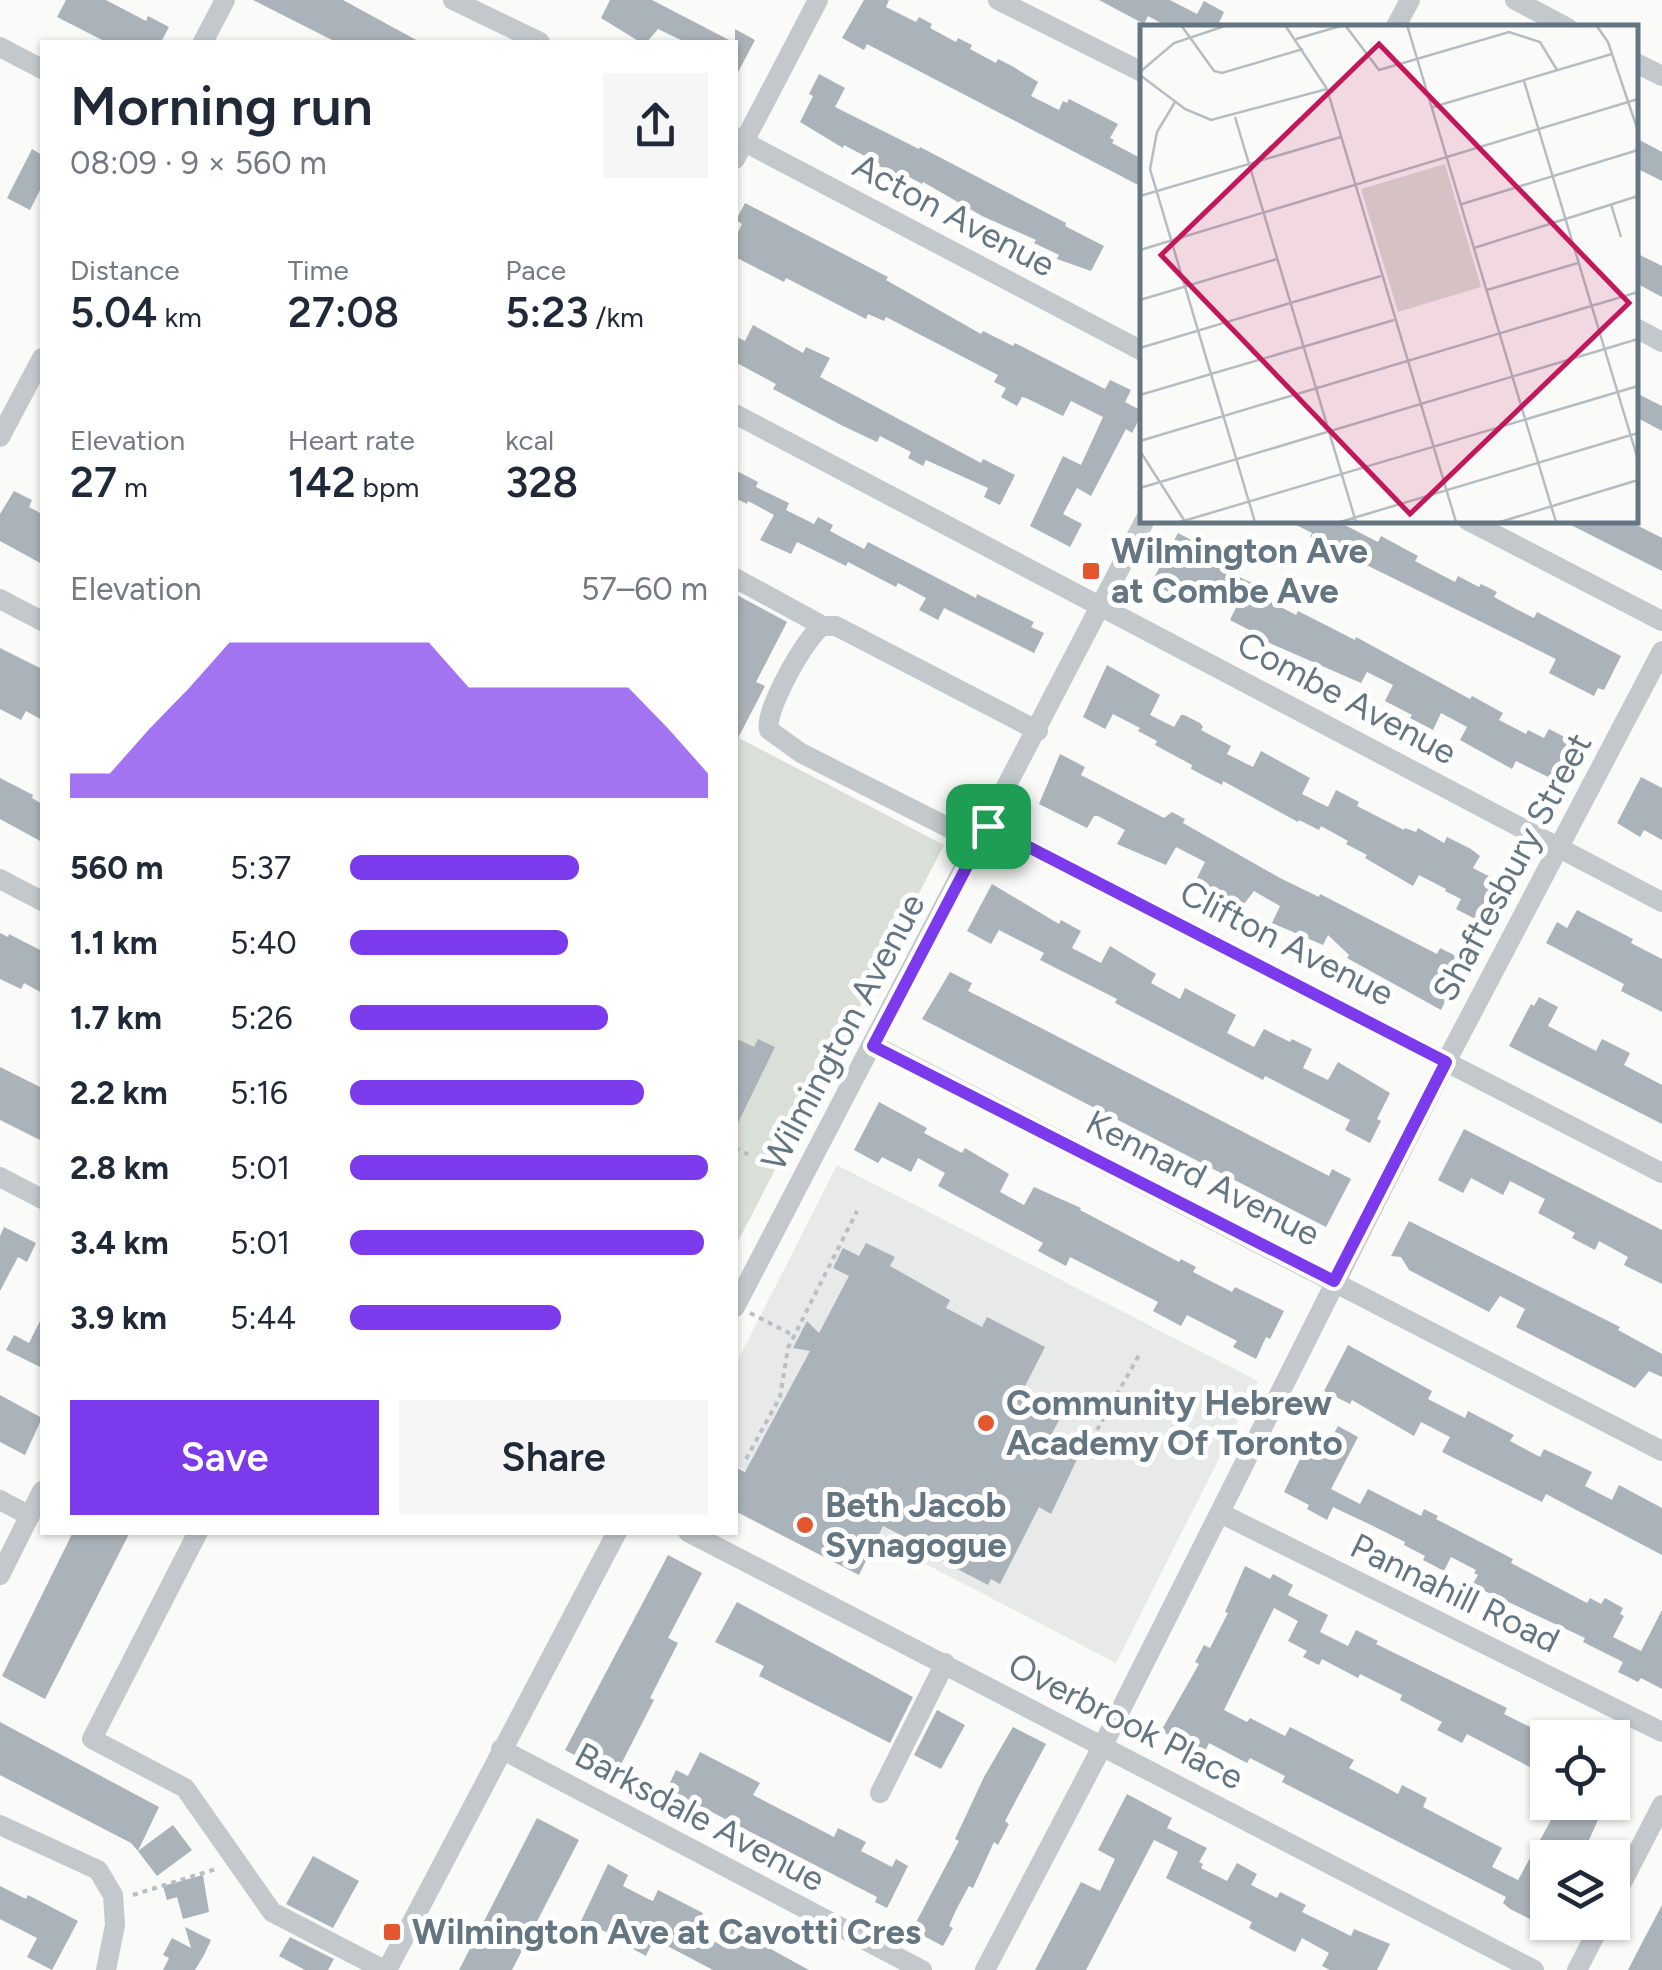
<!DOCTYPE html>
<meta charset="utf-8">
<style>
:root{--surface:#fff;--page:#f6f6f7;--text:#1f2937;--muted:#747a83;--accent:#7c3aed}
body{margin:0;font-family:Figtree,sans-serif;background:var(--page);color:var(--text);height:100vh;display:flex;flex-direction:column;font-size:38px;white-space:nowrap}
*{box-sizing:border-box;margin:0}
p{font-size:32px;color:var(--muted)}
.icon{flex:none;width:55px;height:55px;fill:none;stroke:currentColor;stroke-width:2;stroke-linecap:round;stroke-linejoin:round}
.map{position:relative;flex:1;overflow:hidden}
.sheet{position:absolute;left:40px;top:40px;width:698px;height:1495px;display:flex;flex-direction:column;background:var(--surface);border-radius:0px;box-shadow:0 2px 8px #0004}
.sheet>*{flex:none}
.controls{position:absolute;left:1530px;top:1720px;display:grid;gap:20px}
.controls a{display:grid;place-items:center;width:100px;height:100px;border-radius:0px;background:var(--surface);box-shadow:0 2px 8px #0004;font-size:50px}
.pin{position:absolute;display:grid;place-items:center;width:85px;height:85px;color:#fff;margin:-42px;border-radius:20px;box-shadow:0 5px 15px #0006}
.round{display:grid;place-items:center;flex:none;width:105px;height:105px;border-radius:0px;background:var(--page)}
.overview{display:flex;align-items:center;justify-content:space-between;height:170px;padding:0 30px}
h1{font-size:55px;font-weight:600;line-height:75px}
.metrics{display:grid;grid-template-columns:repeat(3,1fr);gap:15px;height:170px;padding:10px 30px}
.metrics div{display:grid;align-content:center}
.metrics b{font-size:42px;font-weight:600}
.metrics small{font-size:28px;font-weight:400}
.metrics p{font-size:28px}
.chart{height:280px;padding:20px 30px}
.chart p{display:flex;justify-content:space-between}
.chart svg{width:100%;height:180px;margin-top:10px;fill:var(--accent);opacity:.7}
.action{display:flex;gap:20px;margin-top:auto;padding:20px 30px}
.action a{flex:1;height:115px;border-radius:0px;background:var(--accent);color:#fff;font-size:40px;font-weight:600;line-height:115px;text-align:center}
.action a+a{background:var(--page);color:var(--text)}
ul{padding:0 30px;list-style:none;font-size:32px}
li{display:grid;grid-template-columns:160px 120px 1fr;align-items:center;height:75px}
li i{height:25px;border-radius:12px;background:var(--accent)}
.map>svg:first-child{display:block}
</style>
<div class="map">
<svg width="1662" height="1970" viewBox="0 0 1662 1970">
<rect width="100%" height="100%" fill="#fafaf8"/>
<path fill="#e8e9e9" d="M837,1165L1258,1381L1116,1663L735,1465V1366Z"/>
<path fill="#dadfd7" d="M735,736L944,845L735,1247Z"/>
<path fill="#aab3b9" d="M66,0H106L146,21L148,16L169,27L161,42H106L57,17Z
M253,0H343L420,42H336Z
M610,0H652L733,42H685L658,29L647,42H640L601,18Z
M864,0H889L886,7L916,22L919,17L932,24L930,28L956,42L958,38L972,45L970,49L996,63L998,59L1012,66L1038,82L1031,96L1059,110L1063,101L1067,103L1069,99L1118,124L1110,138L1114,140L1112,143L1142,159V187L867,44L864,50L842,38Z
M1099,0H1170L1197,14L1204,1L1224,12L1218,25L1222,28H1170L1148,16L1144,24Z
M735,29L755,40L735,78Z
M819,74L845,88L835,107L919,149L920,147L1066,223L1065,226L1104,246L1091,271L1057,259L1059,255L1034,243L1036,240L982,216L923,182L922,184L898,171L895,175L879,166L880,164L844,145L843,148L800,122L813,96L809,94Z
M1634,137L1662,152V181L1634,167Z
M32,149L42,155V186L30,210L7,198Z
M745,203L888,277L886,280L981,334L983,331L1013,346L1015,343L1105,389L1110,380L1131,390L1125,402L1142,411V414L1132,433L1126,429L1091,496L1077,488L1063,514L1082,524L1070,547L1030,526L1063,456L1081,465L1103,417L1071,401L1063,416L1026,398L1022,397L1017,406L1001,397L1006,388L994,382L998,375L886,317L884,321L868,314L866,319L786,278L784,282L735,257V238L742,224L736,220Z
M1634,252L1662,266V297L1634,282Z
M753,325L803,353L806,347L830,358L820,377L981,463L983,459L1015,475L1000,505L984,497L988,488L926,460L923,466L908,458L911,452L880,436L877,442L843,426L773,389L776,384L735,362V336L745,341Z
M1634,392L1662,406V431L1634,416Z
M735,470L758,482L756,487L789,503L786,510L814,524L818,517L833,525L830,531L864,549L868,542L976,598L977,594L1034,622L1031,627L1044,633L1034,653L944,608L938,620L919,610L926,598L898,583L896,587L848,562L846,566L797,542L791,554L760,540L774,515L748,501L747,504L735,498Z
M14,491L32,500L29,507L42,514V564L0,541V514Z
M1286,520H1335L1378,542L1381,536L1418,556L1415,561L1455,582L1458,576L1479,587L1481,584L1497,592L1494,597L1516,609L1534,618L1537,612L1621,656L1604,690L1598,688L1594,696L1549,673L1556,659L1310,537L1312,533Z
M1561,520H1627L1662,538V571Z
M1178,533L1199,544L1193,555L1252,583L1250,586L1271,597L1269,601L1296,615L1298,611L1355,640L1356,637L1470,699L1472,696L1503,713L1499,720L1526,734L1528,730L1544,738L1549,729L1580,745L1568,767L1562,764L1552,779L1516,761L1512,769L1460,740L1467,727L1441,713L1433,730L1410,718L1412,715L1385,701L1393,685L1367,672L1361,683L1258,638L1259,635L1230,620L1239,601L1215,589L1206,605L1175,589L1172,594L1151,583Z
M735,594L787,622L756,682L765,686L735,744Z
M0,648L42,669V720L26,711L21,720L0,709Z
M1107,665L1160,695L1150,715L1174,727L1181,715H1184L1200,723L1203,727L1201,730L1231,746L1227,754L1253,767L1261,751L1310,778L1302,794L1328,807L1336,790L1359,802L1357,806L1404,830L1405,828L1416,832L1418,828L1444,843L1447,837L1471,849L1480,856L1473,868L1500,882L1491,898L1499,902L1487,925L1456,909L1461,899L1445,891L1446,889L1419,875L1413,886L1365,858L1367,855L1346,844L1348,841L1321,826L1319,830L1299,820L1298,822L1223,781L1222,785L1191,769L1192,765L1155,745L1157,741L1138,731L1140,728L1113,714L1105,729L1083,717Z
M1060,754L1085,767L1081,775L1164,818L1172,812L1185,819L1183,823L1280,878L1319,897L1320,894L1437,954L1440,948L1464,960L1441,1010L1347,958L1349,955L1328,935L1323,945L1272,923L1280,906L1254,891L1241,908L1221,897L1223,894L1196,880L1205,862L1176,847L1166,865L1117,844L1125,830L1098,816H1094L1087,828L1039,804Z
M1641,777L1662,788V840L1644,830L1640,837L1617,823Z
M0,778L33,795L32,798L42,804V842L0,819Z
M992,884L1059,924L1061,920L1081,931L1072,948L1101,963L1110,946L1156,974L1151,983L1180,999L1185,988L1236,1015L1227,1033L1254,1047L1264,1029L1290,1042L1292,1039L1312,1049L1303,1068L1328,1080L1338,1062L1390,1093L1377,1119L1381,1121L1370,1143L1345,1130L1350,1120L1265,1076L1263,1080L1115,1003L1117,999L1040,960L1044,953L999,930L991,944L967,931Z
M1577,910L1633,939L1631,943L1662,959V1012L1621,991L1624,984L1546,943L1557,922L1567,928Z
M0,933L8,937L9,934L42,951V993L24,983L21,989L0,979Z
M950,972L972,983L968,991L1006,1010L1329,1176L1332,1169L1351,1179L1326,1227L922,1019Z
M1539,997L1558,1007L1548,1026L1596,1051L1602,1039L1630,1053L1624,1065L1662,1085V1124L1509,1046L1531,1004L1534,1006Z
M735,1038L754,1047L758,1039L775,1047L735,1129Z
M0,1067L42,1088V1141L0,1120Z
M879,1102L927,1128L924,1133L962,1153L965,1148L1009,1174L1000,1192L1024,1205L1034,1187L1081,1208L1080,1210L1179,1262L1181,1259L1196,1267L1193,1272L1232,1292L1235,1287L1284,1311L1270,1339L1266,1337L1256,1359L1233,1347L1237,1341L1187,1315L1181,1326L1153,1311L1158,1302L1070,1257L1066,1266L1038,1251L1043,1243L938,1186L945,1173L918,1158L911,1172L882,1157L878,1163L854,1150Z
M1464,1129L1662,1230V1284L1624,1265L1628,1257L1599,1241L1595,1250L1572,1238L1575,1233L1538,1213L1545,1199L1510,1181L1503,1195L1471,1178L1463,1193L1438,1180Z
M1409,1221L1620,1327L1618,1330L1662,1354V1377L1649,1371L1635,1388L1516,1327L1525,1309L1500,1296L1489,1312L1409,1270L1401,1257L1391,1256Z
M4,1227L36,1243L27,1262L18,1257L0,1291V1236Z
M866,1243L895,1257L890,1266L950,1300L946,1308L982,1327L987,1317L1045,1347L1021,1394L1062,1415L1050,1437L1080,1453L1051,1514L1039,1507L1000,1584L991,1579L988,1585L917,1548L919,1544L883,1526L859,1575L735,1511V1467L745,1472L810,1351L793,1348L807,1321L819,1333L849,1276L833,1268L843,1248L859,1256Z
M42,1317V1368L6,1350L14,1335L29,1343Z
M1348,1345L1432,1391L1428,1399L1465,1418L1468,1411L1514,1435L1510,1441L1540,1457L1544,1449L1592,1472L1585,1486L1612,1500L1619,1485L1662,1508V1555L1546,1494L1542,1502L1442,1452L1450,1437L1421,1422L1414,1436L1352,1400L1350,1404L1324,1391Z
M0,1395L42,1418L25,1455L0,1442Z
M1338,1426L1358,1437L1331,1489L1360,1504L1368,1489L1421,1516L1424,1509L1438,1516L1436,1519L1513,1559L1511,1563L1587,1603L1590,1598L1601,1604L1605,1598L1623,1608L1620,1614L1624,1616L1613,1637L1641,1651L1662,1610V1689L1641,1678L1638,1682L1618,1672L1623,1662L1583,1642L1585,1638L1472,1585L1478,1575L1474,1573L1476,1570L1451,1557L1444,1571L1423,1560L1425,1556L1404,1545L1405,1542L1371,1525L1333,1507L1327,1520L1307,1509L1309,1505L1284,1492L1314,1430L1331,1439Z
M73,1532H130L45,1699L2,1676Z
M668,1555L702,1573L668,1638L678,1643L650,1698L654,1700L615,1776L565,1750Z
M1245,1566L1270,1579L1273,1574L1293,1585L1288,1595L1328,1615L1320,1632L1348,1646L1356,1630L1378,1641L1376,1644L1507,1708L1504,1714L1548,1736V1761L1541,1773L1467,1734L1462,1743L1437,1730L1442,1722L1400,1700L1402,1695L1360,1674L1358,1678L1322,1659L1319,1665L1303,1657L1307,1651L1288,1641L1298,1621L1274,1608L1224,1710L1247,1722L1250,1718L1285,1736L1290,1727L1354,1760L1349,1768L1380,1784L1398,1794L1402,1785L1427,1798L1423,1807L1502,1848L1492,1867L1518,1880L1561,1802H1606L1581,1858H1548V1928L1510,1909L1503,1903L1506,1897L1282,1782L1285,1776L1250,1758L1247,1763L1209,1743L1204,1754L1161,1731L1199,1664L1195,1662L1204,1645L1210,1648L1228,1613L1225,1612Z
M737,1602L913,1697L890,1743L759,1676L764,1666L715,1642Z
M937,1710L965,1725L941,1769L914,1755Z
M0,1722L159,1807L138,1851L131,1843L0,1775Z
M1013,1727L1046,1744L1005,1821L1009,1824L998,1845L994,1842L973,1888L969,1886L956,1910L949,1926L953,1928L943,1946L912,1930L959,1841L955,1839L984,1777Z
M700,1752L760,1783L753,1795L834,1837L838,1828L866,1842L861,1851L892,1867L896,1859L908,1866L887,1908L875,1902L877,1897L667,1789L676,1770L688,1776Z
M1127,1794L1172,1818L1167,1828L1207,1848L1199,1862L1203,1864L1201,1868L1227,1881L1237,1863L1257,1874L1251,1885L1277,1898L1280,1892L1306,1905L1302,1912L1351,1936L1354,1929L1390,1944L1377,1970H1330L1322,1966L1329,1953L1302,1938L1295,1952L1249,1928L1252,1922L1166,1878L1178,1852L1154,1840L1086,1970H1035L1081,1882L1100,1891L1115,1859L1098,1850Z
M537,1818L579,1840L512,1970H459Z
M173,1825L192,1850L157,1876L138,1851Z
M313,1856L359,1881L333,1928L286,1904Z
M608,1864L628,1875L623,1886L648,1899L653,1901L658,1890L703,1913L693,1931L723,1946L732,1928L809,1970H713L654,1939L646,1956L622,1943L624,1940L581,1921Z
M203,1875L209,1912L183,1919L177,1897L167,1900L163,1886Z
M0,1886L26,1899L28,1895L78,1921L52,1970L27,1957L37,1938L0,1919Z
M1662,1905V1970H1628L1643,1941Z
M185,1927L211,1940L204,1955L195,1970H163L169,1958L163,1955L172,1938L191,1948Z
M290,1937L334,1959L328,1970H305L279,1956Z"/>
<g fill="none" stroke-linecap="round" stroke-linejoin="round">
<path stroke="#bbbfc2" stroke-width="4" stroke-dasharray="5 5" stroke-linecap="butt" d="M735,1148L749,1155
M750,1313L795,1336
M1097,1430L1139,1355
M746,1459L780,1397L788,1348L857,1211
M133,1895L219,1868"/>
<path stroke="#c3c8cc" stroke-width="20" d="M453,0L540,42
M998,0L1142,72
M1515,0L1568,28
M1395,28L1410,0
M203,42L225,0
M0,47L42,69
M1634,62L1662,76
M735,137L1142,351
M735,159L818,0
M1634,327L1662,342
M735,414L1662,902
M0,437L42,358
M1467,520L1662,621
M735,578L823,626H836L1038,731
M0,599L42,621
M823,626C806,635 763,714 769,730L801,753L979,843
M988,826L1662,1173
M0,879L42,901
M873,1045L1662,1451
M0,1177L42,1199
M735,1307L1145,520
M0,1500L30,1516
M1220,1513L1662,1732
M198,1532L92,1739L185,1788L272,1912L384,1970
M688,1532L1534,1970
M0,1575L42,1491
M501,1749L922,1970
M880,1793L945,1663
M0,1825L98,1870L113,1895L115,1925L106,1970
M1612,1902L1662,1805
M387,1970L617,1532
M985,1970L1103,1745L1446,1062L1662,651
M1577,1970L1602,1922"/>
</g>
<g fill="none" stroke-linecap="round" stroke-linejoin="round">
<g stroke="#fff" stroke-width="20">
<path id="route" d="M988,826L1446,1062L1334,1281L873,1046Z"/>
</g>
<use href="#route" stroke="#7c3aed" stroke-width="12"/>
</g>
<g fill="#e4572e" stroke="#fff" stroke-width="4">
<rect x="1081" y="561" width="20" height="20" rx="5"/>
<circle cx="986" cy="1423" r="10"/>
<circle cx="805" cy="1525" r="10"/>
<rect x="382" y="1922" width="20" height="20" rx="5"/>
</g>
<g text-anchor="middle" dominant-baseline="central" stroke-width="10" stroke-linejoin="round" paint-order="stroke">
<g font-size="35" fill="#657683" stroke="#fff">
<text transform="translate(954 215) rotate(28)">Acton Avenue</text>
<text transform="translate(1347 698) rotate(28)">Combe Avenue</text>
<text transform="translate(1512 867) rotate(-62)">Shaftesbury Street</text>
<text transform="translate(1287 943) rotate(27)">Clifton Avenue</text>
<text transform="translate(843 1032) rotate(-62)">Wilmington Avenue</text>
<text transform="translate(1203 1178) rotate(27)">Kennard Avenue</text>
<text transform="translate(1455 1593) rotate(26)">Pannahill Road</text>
<text transform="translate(1126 1721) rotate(27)">Overbrook Place</text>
<text transform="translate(700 1817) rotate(28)">Barksdale Avenue</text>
</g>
<g font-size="35" font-weight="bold" fill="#657683" stroke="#fff" text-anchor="start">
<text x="1111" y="551">Wilmington Ave<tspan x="1111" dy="40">at Combe Ave</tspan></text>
<text x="1006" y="1403">Community Hebrew<tspan x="1006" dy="40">Academy Of Toronto</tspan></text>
<text x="825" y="1505">Beth Jacob<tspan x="825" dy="40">Synagogue</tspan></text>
<text x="412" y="1932">Wilmington Ave at Cavotti Cres</text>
</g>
</g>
<g transform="translate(1140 25)">
<rect width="498" height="498" fill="#fafaf8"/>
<path d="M305,139L341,262L258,287L221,164Z" fill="#dadfd7"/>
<path fill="none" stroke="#b5bdc2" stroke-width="2.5" d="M41,0L74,46L82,48L163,24M145,0L187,64L316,497M205,0L239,45L369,7L400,17L417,45M267,0L416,497M456,0L468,17L498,106M156,14L204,0M0,47L34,18L88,0M0,50L45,84L71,95L187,64M384,56L498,435M35,77L17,107L10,144L115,497M293,82L472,29M95,92L216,497M0,171L201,112M322,179L498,125M471,179L481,212M334,223L498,171M0,225L498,74M347,265L438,238M0,275L137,234M0,323L241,251M0,370L254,295M0,416L498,267M0,426L44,495M0,463L498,314M40,497L498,361M200,497L498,408M360,497L498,455"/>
<path fill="#c2185b" fill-opacity="0.15" stroke="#c2185b" stroke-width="5" d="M239,19L489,278L270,489L21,230Z"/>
<rect width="498" height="498" fill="none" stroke="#657683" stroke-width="5"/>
</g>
</svg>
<div class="controls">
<a><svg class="icon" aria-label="locate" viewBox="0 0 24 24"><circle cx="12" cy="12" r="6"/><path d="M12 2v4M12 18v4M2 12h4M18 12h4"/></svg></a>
<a><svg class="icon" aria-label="layers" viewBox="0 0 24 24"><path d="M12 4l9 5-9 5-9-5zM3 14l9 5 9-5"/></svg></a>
</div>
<div class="pin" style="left:988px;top:826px;background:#1e9e55"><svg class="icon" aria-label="arrive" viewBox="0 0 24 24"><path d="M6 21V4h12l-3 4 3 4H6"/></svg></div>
<section class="sheet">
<div class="overview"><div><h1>Morning run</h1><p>08:09 · 9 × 560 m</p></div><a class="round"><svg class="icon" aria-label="share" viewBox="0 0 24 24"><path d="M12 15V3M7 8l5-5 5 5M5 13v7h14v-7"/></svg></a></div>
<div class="metrics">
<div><p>Distance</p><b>5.04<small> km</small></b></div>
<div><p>Time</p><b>27:08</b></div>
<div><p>Pace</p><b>5:23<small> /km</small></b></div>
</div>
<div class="metrics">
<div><p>Elevation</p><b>27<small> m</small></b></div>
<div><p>Heart rate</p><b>142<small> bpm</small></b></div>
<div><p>kcal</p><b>328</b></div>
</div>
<div class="chart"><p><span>Elevation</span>57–60 m</p>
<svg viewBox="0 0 160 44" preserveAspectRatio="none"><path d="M0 44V38L10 38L20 27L30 17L40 6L50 6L60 6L70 6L80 6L90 6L100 17L110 17L120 17L130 17L140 17L150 27L160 38V44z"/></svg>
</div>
<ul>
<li><b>560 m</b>5:37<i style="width:64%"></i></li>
<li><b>1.1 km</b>5:40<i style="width:61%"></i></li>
<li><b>1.7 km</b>5:26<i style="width:72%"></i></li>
<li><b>2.2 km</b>5:16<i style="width:82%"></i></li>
<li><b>2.8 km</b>5:01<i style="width:100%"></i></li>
<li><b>3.4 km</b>5:01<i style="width:99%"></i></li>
<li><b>3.9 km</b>5:44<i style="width:59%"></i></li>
</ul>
<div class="action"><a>Save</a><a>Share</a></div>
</section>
</div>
